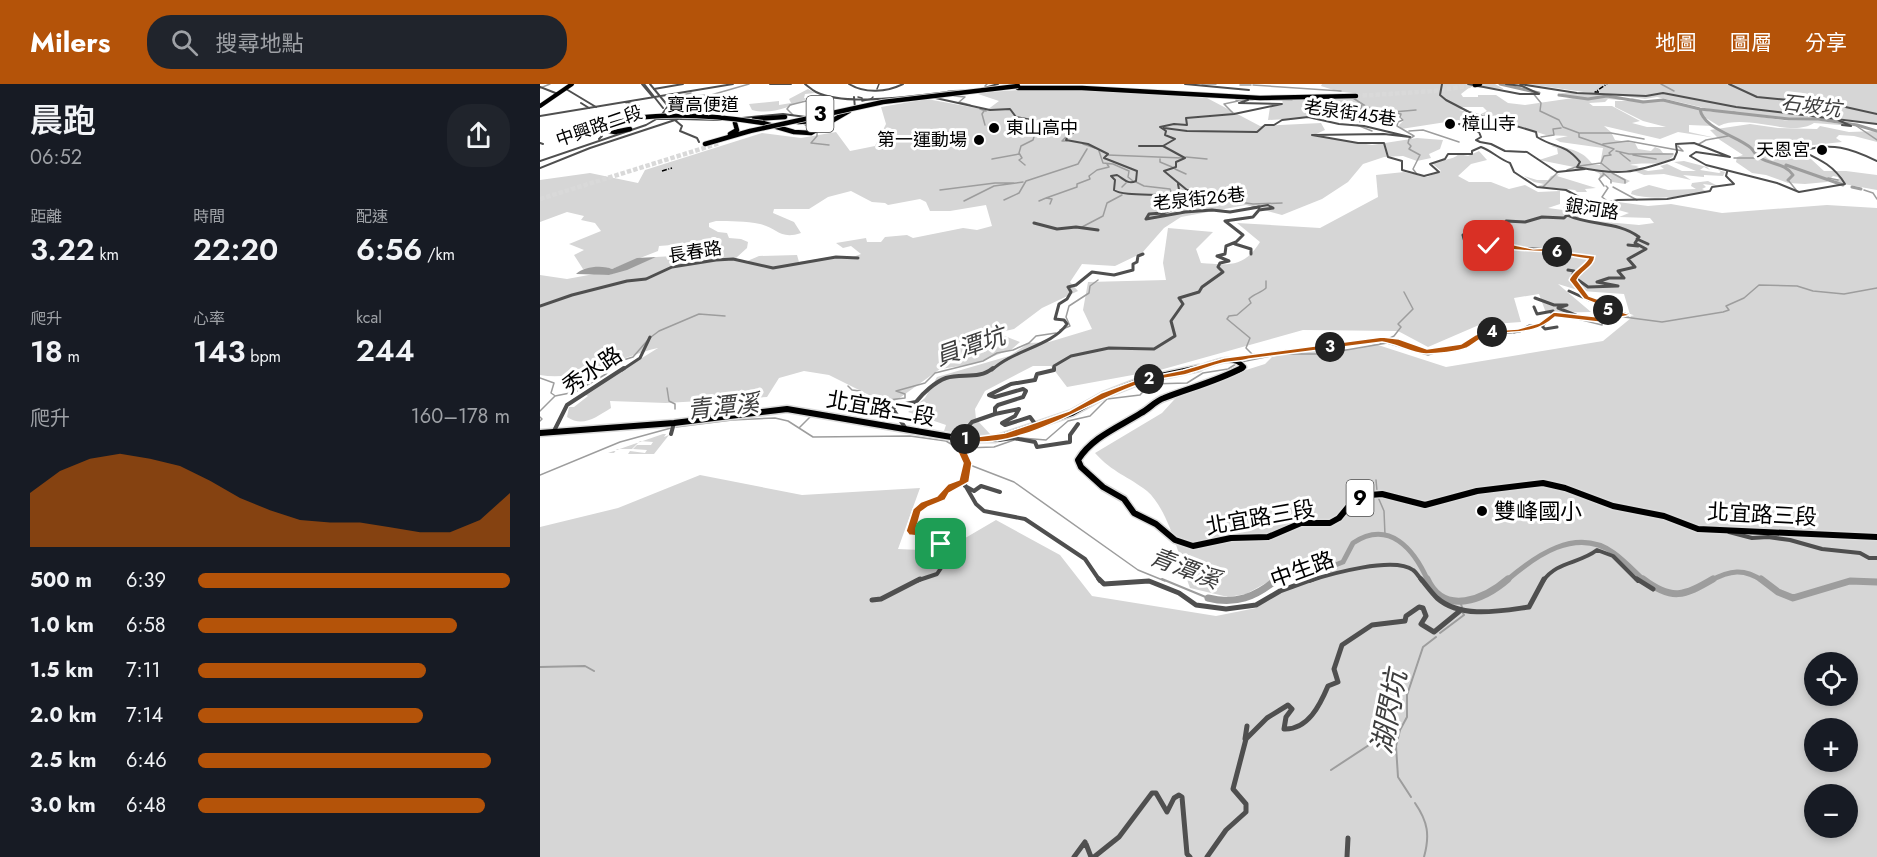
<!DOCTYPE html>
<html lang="zh-TW">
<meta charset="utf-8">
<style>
:root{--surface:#171b24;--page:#20242c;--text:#f1f3f6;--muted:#9ea1a6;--accent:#b45309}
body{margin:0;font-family:Jost,"Noto Sans TC",sans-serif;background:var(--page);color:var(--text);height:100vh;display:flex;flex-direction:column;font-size:22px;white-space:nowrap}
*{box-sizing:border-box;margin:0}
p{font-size:20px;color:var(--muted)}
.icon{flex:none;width:33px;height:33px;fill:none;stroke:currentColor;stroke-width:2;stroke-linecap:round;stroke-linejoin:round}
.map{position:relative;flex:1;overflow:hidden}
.panel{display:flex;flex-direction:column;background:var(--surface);width:540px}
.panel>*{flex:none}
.controls{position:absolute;left:1264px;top:568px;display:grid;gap:12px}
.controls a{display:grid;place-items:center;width:54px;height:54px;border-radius:50%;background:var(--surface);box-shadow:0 3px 9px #0003;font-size:30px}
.pin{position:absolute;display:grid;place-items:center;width:51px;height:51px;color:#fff;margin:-26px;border-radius:12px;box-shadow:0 3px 9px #0006}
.km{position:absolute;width:30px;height:30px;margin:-15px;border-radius:50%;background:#222;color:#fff;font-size:16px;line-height:30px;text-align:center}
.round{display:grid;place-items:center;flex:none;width:63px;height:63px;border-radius:24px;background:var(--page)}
.overview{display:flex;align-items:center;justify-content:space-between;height:102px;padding:0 30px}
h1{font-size:33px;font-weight:600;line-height:45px}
.metrics{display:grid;grid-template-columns:repeat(3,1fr);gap:9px;height:102px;padding:6px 30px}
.metrics div{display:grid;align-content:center}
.metrics b{font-size:30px;font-weight:600}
.metrics small{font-size:16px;font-weight:400}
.metrics p{font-size:16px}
.chart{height:168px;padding:12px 30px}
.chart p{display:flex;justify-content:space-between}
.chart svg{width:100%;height:108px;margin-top:6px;fill:var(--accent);opacity:.7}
ul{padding:0 30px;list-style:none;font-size:20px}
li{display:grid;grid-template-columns:96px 72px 1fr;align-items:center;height:45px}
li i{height:15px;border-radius:8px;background:var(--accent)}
header{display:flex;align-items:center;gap:36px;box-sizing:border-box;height:84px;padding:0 30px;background:var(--accent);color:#fff}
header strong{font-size:28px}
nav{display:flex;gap:33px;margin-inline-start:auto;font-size:21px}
.search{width:420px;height:54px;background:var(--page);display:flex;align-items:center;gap:15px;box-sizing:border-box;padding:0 21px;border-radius:24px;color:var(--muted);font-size:22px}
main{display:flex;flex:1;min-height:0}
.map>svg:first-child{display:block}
</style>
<header>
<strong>Milers</strong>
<div class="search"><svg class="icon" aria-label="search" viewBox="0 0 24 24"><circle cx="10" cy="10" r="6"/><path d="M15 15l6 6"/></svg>搜尋地點</div>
<nav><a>地圖</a><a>圖層</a><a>分享</a></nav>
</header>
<main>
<section class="panel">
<div class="overview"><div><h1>晨跑</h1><p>06:52</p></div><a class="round"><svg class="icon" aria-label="share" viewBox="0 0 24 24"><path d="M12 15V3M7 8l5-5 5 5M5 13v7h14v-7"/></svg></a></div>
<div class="metrics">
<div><p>距離</p><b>3.22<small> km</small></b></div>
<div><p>時間</p><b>22:20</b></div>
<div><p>配速</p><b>6:56<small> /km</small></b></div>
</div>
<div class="metrics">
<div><p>爬升</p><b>18<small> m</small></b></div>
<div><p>心率</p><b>143<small> bpm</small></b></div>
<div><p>kcal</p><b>244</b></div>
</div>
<div class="chart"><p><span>爬升</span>160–178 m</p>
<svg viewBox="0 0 160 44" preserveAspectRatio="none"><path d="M0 44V22L10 13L20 8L30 6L40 8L50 11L60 17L70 24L80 29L90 33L100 34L110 34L120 36L130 38L140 38L150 33L160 22V44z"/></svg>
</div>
<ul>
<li><b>500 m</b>6:39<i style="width:100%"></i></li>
<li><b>1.0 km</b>6:58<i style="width:83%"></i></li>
<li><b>1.5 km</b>7:11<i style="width:73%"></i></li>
<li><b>2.0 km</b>7:14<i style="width:72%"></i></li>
<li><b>2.5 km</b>6:46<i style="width:94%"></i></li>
<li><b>3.0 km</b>6:48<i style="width:92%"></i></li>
</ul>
</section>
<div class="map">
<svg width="1337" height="773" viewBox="0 0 1337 773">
<rect width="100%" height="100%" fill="#fff"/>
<path fill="#d6d6d6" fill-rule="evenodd" d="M782,0H955L964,5L930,3L921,10L923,13H938V11H956L968,19L985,21L1033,14L1020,9H1051L987,0H1337V40L1282,32L1312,40L1276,35H1248L1169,25L1117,13L1105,15L1053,8L1083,13L1080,16L1068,15L1065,18L1049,19L1053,22H1072L1100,37L1092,39L1107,43H1126L1103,37L1075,23V17H1087L1092,14L1107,17L1122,16L1171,28H1189L1249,37L1277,36L1312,42L1274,39C1252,54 1207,29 1179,42L1166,34H1162L1173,42L1149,41V48L1176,54L1138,48L1120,55L1064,42L1071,48L1075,56L1095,59L1098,65L1111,67L1115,63L1120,65L1123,69L1134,71C1123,84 1105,77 1090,81L1099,82L1096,83L1108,87L1124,85L1120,82L1127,80L1142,87H1156L1134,78L1144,77L1167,83L1170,86L1164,83L1160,86L1179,89L1181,88L1178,86L1185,88L1183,92L1164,91V93L1143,91L1151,96L1124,90L1104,91L1094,87L1071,88L1090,97L1085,100L1072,98L1071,94L1065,92L1059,95L1060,90C1050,85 1049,83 1037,87L1034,83L999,76L1018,70L1017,64L1011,62L1014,61C1030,65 1043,66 1053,81H1060L1063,64L1020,58L1015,55L1028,52L1006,51L941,30L947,27L943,23H920L924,25L919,26L932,29L924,32L950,38L929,41L919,36L861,45L859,41L864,36L858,29C837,26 813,28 794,19L786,24H800L806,29L783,31V33L728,36L730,23L743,21L742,15L813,8H800L781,2Z
M504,4L563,6L667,14L720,42L781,39L785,46L774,51L832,61L877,54L903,56L900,65L889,70L891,74L877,77L863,72L844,73L823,80L808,98L782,115L742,131L706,121L641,133L624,144L602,169L575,182L542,180L530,198L538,207L502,224L474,245L457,249L480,258L472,265L434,280L400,285L354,318L329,311L289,291L264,287L239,294L227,313L126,319L70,317L71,324C56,333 43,344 27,333L29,323H34L48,312L44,310L118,264C78,273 42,298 0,291V191L27,195L54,190L69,191L116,173L134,172L146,164H133L132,161L119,162L118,167L72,185L65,183L43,185L34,171L44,166L29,160L61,147L55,139L41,136L44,132L27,128L0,138V96L50,89L98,99L105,86L222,49L261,54L296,48L310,67L335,62L346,40L341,23L387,15L447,26L459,17L435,9ZM311,107L332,118L345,119L348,121L380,115L386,118L390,127H410L446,121L452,142L437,146L423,144L373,154L367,151L345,153L341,158H327L326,154L296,159L303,164L311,162L321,170L313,173L297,172L259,178L257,171L219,172L205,178L196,174L207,164L208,158L201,155L189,154L187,149L178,148L169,143V139L176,137C190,137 206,137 220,140C237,144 240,156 261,149L254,138L233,129L234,125H269L288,113Z
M268,5L275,9L265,10L264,14L267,15C248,23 232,31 212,26L209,20L239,17V21L251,19L249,15Z
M1210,40L1238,44L1277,45L1280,42L1309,48L1337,47V58L1314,52L1299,51L1296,54L1302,58L1264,62L1257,65L1261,71L1271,75L1284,87H1306L1337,91V106L1298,99L1294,96L1299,95L1298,93L1293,92L1287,98L1265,100L1248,99L1226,91L1212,89L1196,78L1197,73L1203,71L1180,56L1170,46Z
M939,67L947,76L931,80L918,92L929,98H951L969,105L985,101L998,108L1020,107V120L1008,124L1023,126L1024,122L1035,115L1054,118L1044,124L1068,123L1070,131L1042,128L1038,132L1044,136L1099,141L1114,139L1110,134L1079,133L1089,129L1075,125L1081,122L1078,118L1108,122L1131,120L1182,129L1287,121L1337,124V773H0V443L78,424L160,391L262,411L380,404L358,465L403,467L456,436L520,471L552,512L676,532L716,524L735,510L790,489L784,479L774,485L750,486L706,510L688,513L650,504C640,476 629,426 607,407C588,392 573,389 555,369L622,329L643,306L725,280L732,273L763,266L817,265L835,260L906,283L1063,257L1091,234L1084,210L1041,207L1018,200L1051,228L1006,229L999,210L974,214L981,238L939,241L888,263L858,247L763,246L620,286L527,303L511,282H493L445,307L435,325L436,335L451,351H431L404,347L406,341L368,328L385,314L397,293L469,272L489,259L509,258L552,245L543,226L548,198L626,196L623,179L628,144L673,148L656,165L661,179C689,181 704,184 720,158L697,139L780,144L838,113L836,91L864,88L887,93L901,87L893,80C901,74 912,77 919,70L928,72ZM1275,579H1308V612H1275ZM1275,645H1308V678H1275ZM1275,711H1308V744H1275Z
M1020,90L1017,92L1056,104L1045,105L1047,108H1037L1035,106L1002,103L998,102L1004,100L994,98L984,92L997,96H1008L1011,92Z
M1168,97L1178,102L1163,100L1166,103L1162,105L1166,107C1146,113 1111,117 1091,110L1092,107L1109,101L1128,106L1156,105L1151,102L1152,99Z
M123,350H126L124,353L129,351L114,370H88L90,367L105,369L107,366L93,365L97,361H111L113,358L100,357L92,365H77L74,369H68Z"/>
<path fill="#9d9d9d" d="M116,173L87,186L69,191L36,190C44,182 63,181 72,185L97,174Z"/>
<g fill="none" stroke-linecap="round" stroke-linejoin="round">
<path stroke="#9d9d9d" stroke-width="1.5" d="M662,0H676
M1121,0L1134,7
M700,1H711
M713,1L801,7
M445,2L447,0
M408,7L429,6
M992,8L1001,19L1000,27L1019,36L1023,43L1039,49V53L1074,65L1069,69L1071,71L1064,72L1061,79L1039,82
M171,11L209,0
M136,12L141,16H137
M138,12L151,9L154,12L168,11
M414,12L425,13L419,18L430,21
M813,14L827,23L861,30L860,33
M696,16H713
M726,16H752
M440,25L446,27
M444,27L442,30L445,41
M853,28L876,26
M1193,28L1201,30
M693,29L684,20L698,17
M253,31L247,25L250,21L286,12
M861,34L863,36L858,38L857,42L874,52L869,55L868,59L871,62L869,65L880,71L873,85L876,89
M504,37H521
M494,38L512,43L521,42
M820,38L822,35L818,32L822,21
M264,40L277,48V52L271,59L289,61
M817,41L832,47
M1315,41L1337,56
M869,47L883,46L919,58
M1040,49H1071L1104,55
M1001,53L1014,51L1013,45L1021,44
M527,57H522L529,50L528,44
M543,60L555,64
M1063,60L1088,57L1143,67L1138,62
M1159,60L1166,56L1188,52
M559,67L563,79L573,80L589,87L588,93L593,97
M1076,67L1089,70
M1080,69L1090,77
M1089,70H1133
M568,71L642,74
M1093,71L1116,75
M646,73L667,75
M1194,74H1219
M452,75L479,70
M620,75V78L632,83
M1061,79L1071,87
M485,81L479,76L482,74L479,69L481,62L493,56L497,43L493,39
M635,85L646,90
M1027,86L1036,83
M1063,89L1071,96V99
M1072,89L1085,96V99
M1064,90L1059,95L1064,102
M1288,94L1298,96
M1248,96L1257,107
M596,98L604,102L630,105L632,110L638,111
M1066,102L1068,104L1062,113L1066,116
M582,103L586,99
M1003,103L1017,89
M1073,103L1097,116
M400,106L455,99H474
M1324,106L1333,109L1337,115
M641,111L667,114
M672,114L713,120L742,119
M464,116L479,109L486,97L538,80L547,65
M424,117L454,102L483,98
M499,117L506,114
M510,120L512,115L506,114L537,103V100L550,95L549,92L557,86L569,83L567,80
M542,143L563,132L567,119L582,111
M1030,233L1062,241V236
M1084,233L1122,238L1183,228L1189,226L1186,222L1204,214L1219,201L1257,202L1273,207L1304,210L1337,204
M520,246L530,242L526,233L529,222L549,209L550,202L558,196
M974,249L992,244
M111,253L119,247L159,230L185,232
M840,259L854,252L861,243L858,240L873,225L864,208
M924,263L946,252
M712,270L706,264L710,254L687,235L689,232L697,231L711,219L709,215C713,210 721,209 726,204V197
M701,278L740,270H783L847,259L888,271L904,266
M0,294L14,299L11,309L14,311
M308,302L312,306L320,307L332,318L365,314V310L356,307L385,299L395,289L443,277L457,269L473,266L489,259L496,252L516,249
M127,304L129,317L135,320V325
M0,327L15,312L35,308L66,290L77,278L93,273L107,257
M0,333L2,335L0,337
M136,343L192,336L235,334L248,337L273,353L370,352L406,357L416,363L426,379
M259,344L272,331
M481,354L506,356L528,337L550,332L567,315L600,311L610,300L647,299L663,289L688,285L696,280
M423,364L454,363L474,356
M430,381L474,398L598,486L625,497
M0,391L80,358L131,344
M836,396L837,407
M838,413L844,427L845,451"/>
<path stroke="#9d9d9d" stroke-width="2" d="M622,495L668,514
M920,518L922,523
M900,549L924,531L923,529
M0,583L45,582L54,587
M791,686L861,640
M871,713L858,693L856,662L860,646L867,633V611L883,563L896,553
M875,719C888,738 890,751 884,773"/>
<path stroke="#9d9d9d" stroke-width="1.5" d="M0,4L10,0"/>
<path stroke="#9d9d9d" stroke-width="3" d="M960,0L999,9
M1019,11L1048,15L1067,12L1103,18L1123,16L1160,25L1249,35H1278L1317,41L1337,47
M1160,25C1163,45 1198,52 1211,64C1214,67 1216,72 1220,74C1232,81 1245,79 1253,91L1248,96
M1246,81L1303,101
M1312,103L1321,105"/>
<path stroke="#9d9d9d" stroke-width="5" d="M735,497L742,491L785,485L803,478L813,459C849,435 874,465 888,497
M966,497C995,472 1036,442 1074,469C1085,477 1095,488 1105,497
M1170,497C1190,486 1204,484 1223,497"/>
<path stroke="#9d9d9d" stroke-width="7" d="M887,495C904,533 945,515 968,495
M1103,495C1132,517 1144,512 1173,495
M1221,495L1238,508L1253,514L1310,497L1337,498
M668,514C695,521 716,513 737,495"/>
<path stroke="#d9d9d9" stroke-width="4.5" stroke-dasharray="4.5 2" stroke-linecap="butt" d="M816,12L894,7L935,1
M0,115L180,59"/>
<g stroke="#dbdbdb" stroke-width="5">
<path id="primary-far2" d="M0,22L32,0"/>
</g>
<g stroke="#dbdbdb" stroke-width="7">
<path id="primary-far1" d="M654,286C669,281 692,268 704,283L699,286"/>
</g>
<g stroke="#dbdbdb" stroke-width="9">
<path id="primary" d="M702,284C677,297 650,304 624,314C615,317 609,325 601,329C579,343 552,353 538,376L541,383L563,403L584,415L594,429L616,440L635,456L653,462L691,454L728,453L761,439H790L799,434L813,417L830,411L842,410L885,421L937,407L1003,399L1025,404L1073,422L1124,432L1158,445L1337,453
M0,349L134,339L247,325L423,355H455L532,329L564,311L602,296L659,284"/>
</g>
<g stroke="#dbdbdb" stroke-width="6">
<path id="motorway" d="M935,1L940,0
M478,4H542L720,14L816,12
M214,35L245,33
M258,38L275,37L284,40L280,44
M223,39L254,48L271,49L309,27
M64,46L75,48L90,45
M190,50L197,46L195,39
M165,60L210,47"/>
</g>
<path stroke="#4f4f4f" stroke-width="1.5" d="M337,5L339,0
M318,13L322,14V17L331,15"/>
<path stroke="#4f4f4f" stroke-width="2" d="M230,0H251
M265,0C269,3 272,6 276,8C308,24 383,10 419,7
M309,0C325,10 347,8 363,0
M645,0L709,6
M902,0L900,11L906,16L929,28L996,48L997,53C1016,65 1023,58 1040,78L1037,83C1080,92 1093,89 1134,75L1137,68L1136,60L1154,59L1190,73L1156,68L1150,72L1166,81L1237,99L1259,108L1305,100C1294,82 1281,76 1262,67C1292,58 1310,64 1337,77
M928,0L980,10H999L982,2L966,0
M1189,0L1217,13L1292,20L1337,30
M0,3L18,10
M26,5L56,23
M114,5L143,0
M441,5L458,0
M314,13L315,24
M391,13L450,26L470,25L476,33L529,43L533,49L528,51L526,56L548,60L568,70L564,74L597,87L596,97C588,101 584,95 577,91L571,92L575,96L574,106C584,113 620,109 637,113L640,111L638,100
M85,18L99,22L101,27L93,34
M41,19L49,24
M127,26L137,31
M202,34L243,30L266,33
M115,35H138
M140,35L181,36
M1296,35L1311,42L1302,41
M136,37L142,42L140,47L157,54L159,58
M919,40L939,48L941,53L936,56L940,58
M620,43L634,40L647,41L646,34L694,30L742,20L699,19L708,16
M620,43L626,47L625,51L635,55L623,62L645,74L636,78V83L624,87L647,106H660L670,114L649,118L635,124
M624,44L647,47L717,48L725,41H734L742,36L768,33L799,40L824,42L870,53L844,50L772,51L818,59H844L848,73L862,77V86L884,92L899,88L890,80L905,75L908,70H932V67L941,63
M59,55L62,52L58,46L61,42L90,34
M940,58L951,60L965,67L987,68L1017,88L1045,85
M0,59L3,60
M599,62H623
M941,63C952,67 959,75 970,79L974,88L997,103L1026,106L1039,113L1064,119L1078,116L1127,115L1170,107L1172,103L1194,100L1186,92L1187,88
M0,84L50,64L141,34
M711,124L728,121L732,124"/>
<path stroke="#4f4f4f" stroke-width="3" d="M638,123L623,129L609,130L606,135L645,128L672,126L690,128L719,123
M1027,131C1050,142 1078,137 1099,153L1095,159L1106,165L1088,175L1095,183L1078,187L1084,194H1069L1057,198L1078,202L1048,203L1034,193L1047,183L1052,173L1024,170L1012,166L954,163L935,155H924L955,144L953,141H966V137L985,138L1002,133L1024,134Z
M494,139L517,145L536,143L558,146
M924,155L923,151L928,148L927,146
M1097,155L1108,160
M695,160L711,165V170
M1088,161L1098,162
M1028,186L1034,187L1033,190
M1029,207L1049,216
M995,214L1014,221H1027L1018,224L1038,232
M0,222L32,211L87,197L106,195L132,183L176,176L193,175L233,184L296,173L318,174
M994,223L997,230L1013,227L1012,229
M1001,241L1005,245L1017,243
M698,276L708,272L842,256L856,257L883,268L923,262L941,251L980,247L989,242L1003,241L1014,230L1057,235L1088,231L1061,224V219L1047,213L1033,196L1034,193
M82,286L100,274L110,253
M452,286C473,266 512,262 527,240L524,236L515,235L519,220L527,215L531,208L528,203L536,201L552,188L574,191L593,186V180L597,178L598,172L603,170
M514,286V282L531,272L569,264L614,265L635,252L631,237L643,220L639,214L659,208L662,203L683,188L678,183L680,179L689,177L677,172L685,170L686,162L696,158L703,151L685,137L713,133L719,126L733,124L731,123"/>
<path stroke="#4f4f4f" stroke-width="4" d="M496,341L490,333L465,341L462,339L475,332L479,325L455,330V324L458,321L483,313L486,307L483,305L455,313L449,311L471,300L495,296L497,290L514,286V284
M428,343L432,338L455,330
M366,345L353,325L355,322L376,318C383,309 395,298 406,294C422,289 439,296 453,284
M14,347L27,321L84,284
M131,350L134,339
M416,354L428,379L425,401L436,420L444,427L485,435L545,475L560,497
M459,356L473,354L495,358L497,363L530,358V351L538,340
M425,402L434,407L441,402L460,408
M1189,448L1212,454L1228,453L1250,456L1282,465L1320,469L1329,474H1337
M376,497L397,490L403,481L424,470L416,464L401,460L402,455H394L389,449L371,447L381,423L401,414L411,403L424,398
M769,497C790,490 854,472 873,486C876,488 880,494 882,497
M1003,497C1017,477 1039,480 1057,466L1073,472L1098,497"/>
<path stroke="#4f4f4f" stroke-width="5" d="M559,495L564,500L609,497L639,509L656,521L686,525L716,521L740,507L773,495
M881,495C886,501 891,508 897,514C921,535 960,527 989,523L1004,495
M1097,495L1113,505
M332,516L341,515L380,495
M705,655L707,642
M546,760L551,773
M534,773L545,758
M554,773L579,753L612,709H616L627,728L634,714L639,711L642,713L647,770L650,773
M667,773L686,746L706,728V720L693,705L706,655L727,634L748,621L752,625L746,633L744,645C768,646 780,621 788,602L798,598L794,585L802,561L832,541L865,537L866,532L879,523L883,524L886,532L881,540L894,548L921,526
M807,773L808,754"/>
<path stroke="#4f4f4f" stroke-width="2" d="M102,0L113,13
M980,0L1037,9L1106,12L1123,9L1196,23L1337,40
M0,32L193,0
M0,77L106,41L120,33L128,22L110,0"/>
<use href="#primary-far2" stroke="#000" stroke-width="4"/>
<use href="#primary-far1" stroke="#000" stroke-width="4.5"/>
<use href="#primary" stroke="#000" stroke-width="6"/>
<use href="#motorway" stroke="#000" stroke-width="4.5"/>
<path stroke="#000" stroke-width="1.5" stroke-dasharray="5 1.5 1 1.5" stroke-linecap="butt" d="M1059,8H1055L1067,0
M122,87L132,84"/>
<g stroke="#dbdbdb" stroke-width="6" stroke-linecap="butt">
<path id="motorway-bridge" d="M64,43C108,25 177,32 223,39
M210,47L343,18L478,2"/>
</g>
<path stroke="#4f4f4f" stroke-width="1.5" d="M331,15L333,13"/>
<path stroke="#4f4f4f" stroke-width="2" d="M104,0L123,24"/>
<use href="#motorway-bridge" stroke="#000" stroke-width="4.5"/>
</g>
<path fill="#b45309" stroke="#fff" stroke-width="1.5" d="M949,160H970L993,165L1012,164L1025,168L1055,172C1054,184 1041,186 1037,196L1049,212L1063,217L1066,223L1091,231L1058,238L1015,233C992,253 973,245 947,252C939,255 934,260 927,264C917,268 897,270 886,270C870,269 857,260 842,258L709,275C700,278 692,277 683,279C671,282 659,287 648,290C633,294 617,294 603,299C544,318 487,366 422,357L432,379L429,398L409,409L405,416L388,423L381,428L376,446C389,446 395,450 406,453L407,460L401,463L398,462L396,458L386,453L369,451L366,447L373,425L381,418L397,412L408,400L419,396L423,379L411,353L413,351L435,353L465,349L529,327L561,309L599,295L643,286L684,274L842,253L859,255L887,265L921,260L935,251L947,247L978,245L999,239L1014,228L1058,233L1076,230L1060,226L1057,220L1044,215L1029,196C1033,186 1042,184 1048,175C1035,174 1020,169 1009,168C989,167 967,166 947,163Z"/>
<g fill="#000" stroke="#fff" stroke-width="2">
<circle cx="910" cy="40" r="6"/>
<circle cx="454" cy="44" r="6"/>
<circle cx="439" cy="56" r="6"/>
<circle cx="1282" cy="66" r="6"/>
<circle cx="942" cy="427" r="6"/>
</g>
<g text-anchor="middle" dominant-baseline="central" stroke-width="6" stroke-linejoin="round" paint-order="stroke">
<g font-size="18" fill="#000" stroke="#fff">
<text x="163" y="21">寶高便道</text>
<text transform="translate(810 29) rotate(8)">老泉街45巷</text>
<text transform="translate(59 42) rotate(-19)">中興路二段</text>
<text transform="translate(659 115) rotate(-6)">老泉街26巷</text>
<text transform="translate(1052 125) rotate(9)">銀河路</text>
<text transform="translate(155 168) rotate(-9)">長春路</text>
</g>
<g font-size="18" fill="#000" stroke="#fff" text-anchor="start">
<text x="922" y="40">樟山寺</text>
<text x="466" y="44">東山高中</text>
<text x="427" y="56" text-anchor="end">第一運動場</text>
<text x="1270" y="66" text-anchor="end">天恩宮</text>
</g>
<g font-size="20" font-style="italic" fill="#3e3e3e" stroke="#fff">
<text transform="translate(1271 22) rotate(7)">石坡坑</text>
</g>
<g fill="#fff" stroke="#4c4c4c" stroke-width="1.5">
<rect x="266.5" y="12" width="27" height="36" rx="4.5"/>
<rect x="806.5" y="396" width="27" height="36" rx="4.5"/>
</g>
<g font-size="21" font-weight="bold" fill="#000">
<text x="280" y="30">3</text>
<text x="820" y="414">9</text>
</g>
<g font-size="22" fill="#000" stroke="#fff">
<text transform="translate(52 286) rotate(-34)">秀水路</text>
<text transform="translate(341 324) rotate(10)">北宜路二段</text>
<text transform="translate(1222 430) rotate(3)">北宜路三段</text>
<text transform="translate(720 433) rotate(-10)">北宜路三段</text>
<text transform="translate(762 485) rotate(-20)">中生路</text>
</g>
<g font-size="22" fill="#000" stroke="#fff" text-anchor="start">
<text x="954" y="427">雙峰國小</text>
</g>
<g font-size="24" font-style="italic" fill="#3e3e3e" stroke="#fff">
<text transform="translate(430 262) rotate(-19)">員潭坑</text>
<text transform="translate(183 322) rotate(-6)">青潭溪</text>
<text transform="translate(645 484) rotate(21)">青潭溪</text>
</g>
<g font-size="28" font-style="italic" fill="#3e3e3e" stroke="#fff">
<text transform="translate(849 628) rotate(-79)">湖閃坑</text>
</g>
</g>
</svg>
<div class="controls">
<a><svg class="icon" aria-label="locate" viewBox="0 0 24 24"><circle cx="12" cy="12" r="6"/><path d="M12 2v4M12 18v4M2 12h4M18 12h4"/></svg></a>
<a>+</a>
<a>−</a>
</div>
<div class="pin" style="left:401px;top:460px;background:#1e9e55"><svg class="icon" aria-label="arrive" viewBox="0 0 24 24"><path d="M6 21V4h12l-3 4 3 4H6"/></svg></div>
<div class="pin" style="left:949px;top:162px;background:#d93025"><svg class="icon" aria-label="check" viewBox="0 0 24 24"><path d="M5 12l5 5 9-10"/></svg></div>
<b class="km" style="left:425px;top:355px">1</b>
<b class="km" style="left:609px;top:295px">2</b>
<b class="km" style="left:790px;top:263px">3</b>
<b class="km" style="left:952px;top:248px">4</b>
<b class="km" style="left:1068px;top:226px">5</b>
<b class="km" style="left:1017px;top:168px">6</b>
</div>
</main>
